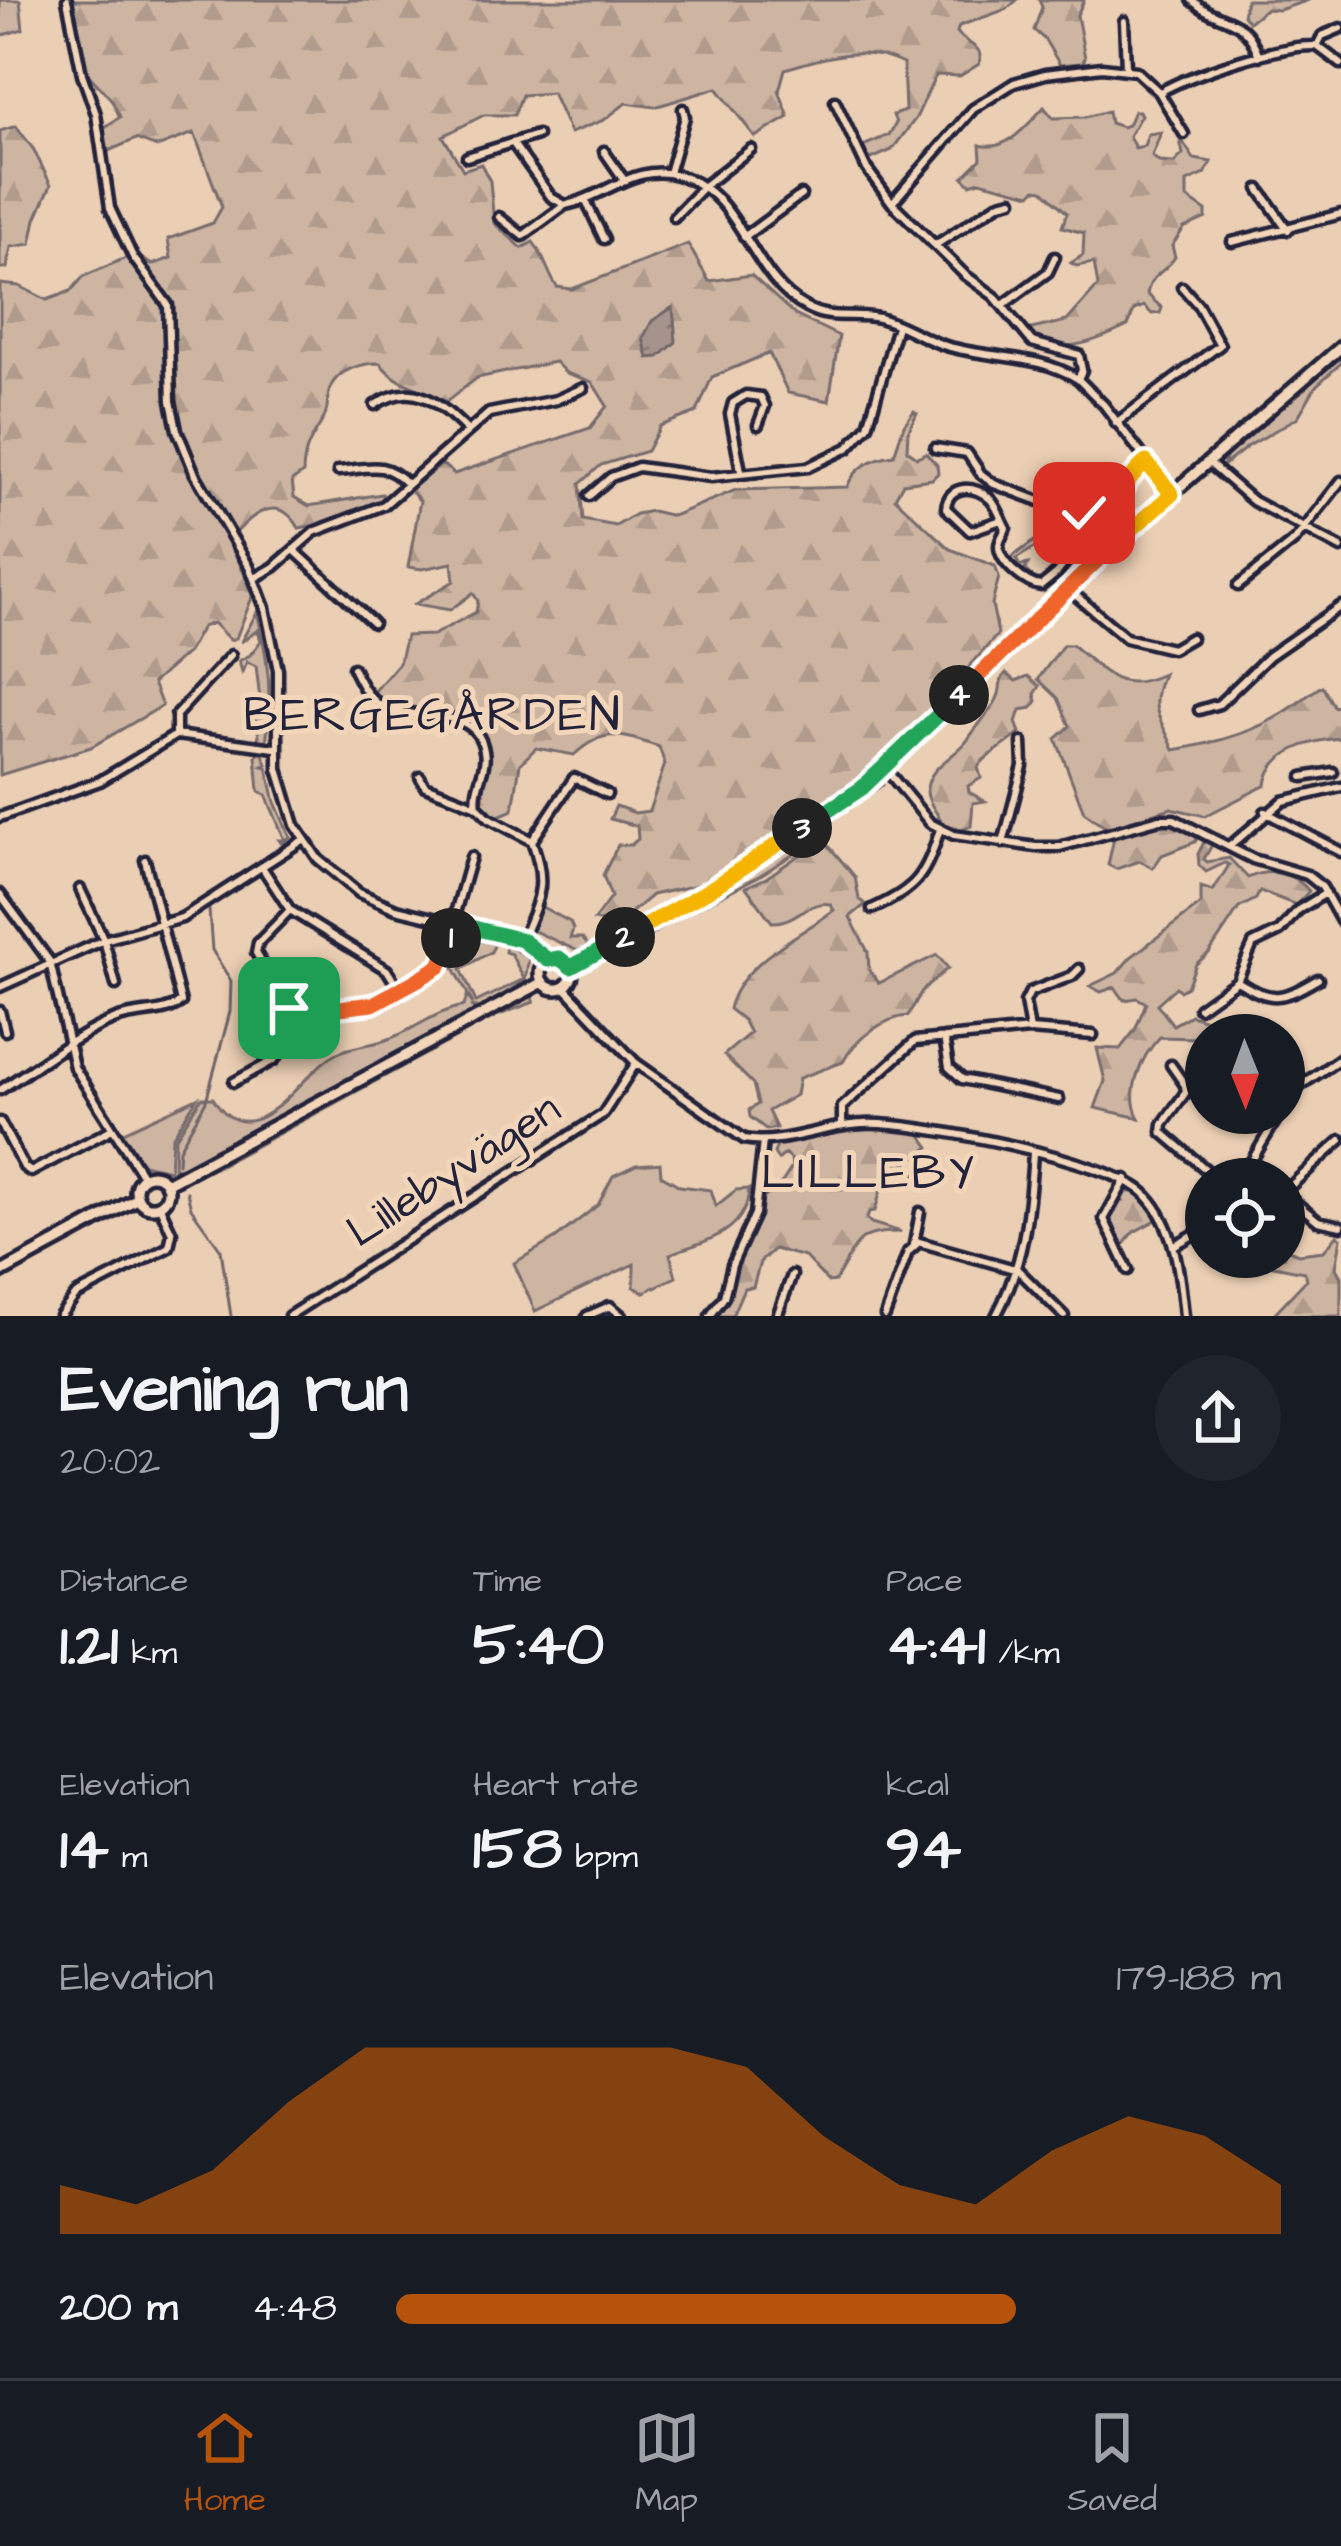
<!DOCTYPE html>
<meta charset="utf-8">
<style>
:root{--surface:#171b24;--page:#20242c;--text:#f1f3f6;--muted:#9ea1a6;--line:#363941;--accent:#b45309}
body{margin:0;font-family:"Architects Daughter",sans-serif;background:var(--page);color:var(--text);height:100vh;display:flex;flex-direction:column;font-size:45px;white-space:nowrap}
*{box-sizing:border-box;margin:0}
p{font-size:39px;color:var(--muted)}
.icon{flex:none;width:66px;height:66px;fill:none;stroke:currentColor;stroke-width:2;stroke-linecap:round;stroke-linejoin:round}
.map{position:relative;height:1316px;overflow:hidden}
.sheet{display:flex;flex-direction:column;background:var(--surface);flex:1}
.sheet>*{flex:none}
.needle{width:78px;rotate:179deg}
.fabs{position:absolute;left:1185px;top:1014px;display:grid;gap:24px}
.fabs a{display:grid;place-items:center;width:120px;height:120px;border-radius:50%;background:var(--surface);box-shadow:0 3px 9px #0004;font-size:60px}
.pin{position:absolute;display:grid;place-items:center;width:102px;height:102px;color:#fff;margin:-51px;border-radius:24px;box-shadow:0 6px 18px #0006}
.km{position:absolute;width:60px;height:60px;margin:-30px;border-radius:50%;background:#222;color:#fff;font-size:33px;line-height:60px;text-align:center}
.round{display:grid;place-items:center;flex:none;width:126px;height:126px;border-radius:63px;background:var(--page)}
.headline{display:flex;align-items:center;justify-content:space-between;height:204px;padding:0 60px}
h1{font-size:66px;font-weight:800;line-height:90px}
.stats{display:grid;grid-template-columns:repeat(3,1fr);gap:18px;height:204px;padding:12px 60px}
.stats div{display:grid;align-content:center}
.stats b{font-size:60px;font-weight:800}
.stats small{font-size:33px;font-weight:400}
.stats p{font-size:33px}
.chart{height:336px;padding:24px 60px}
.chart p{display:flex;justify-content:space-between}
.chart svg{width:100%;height:216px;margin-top:12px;fill:var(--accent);opacity:.7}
ul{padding:0 60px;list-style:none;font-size:39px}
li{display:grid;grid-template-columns:192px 144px 1fr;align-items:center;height:90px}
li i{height:30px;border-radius:15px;background:var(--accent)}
.menu{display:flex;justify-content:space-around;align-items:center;height:168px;border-top:3px solid var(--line);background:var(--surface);font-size:33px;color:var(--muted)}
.menu a{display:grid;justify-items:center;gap:6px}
.menu .selected{color:var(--accent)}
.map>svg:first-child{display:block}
</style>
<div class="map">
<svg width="1341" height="1316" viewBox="0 0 1341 1316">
<defs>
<pattern id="forest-firs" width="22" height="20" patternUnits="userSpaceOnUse" patternTransform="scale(3)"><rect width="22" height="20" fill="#cdb5a2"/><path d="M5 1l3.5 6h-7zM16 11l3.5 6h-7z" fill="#b09b8c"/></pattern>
<pattern id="water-ripples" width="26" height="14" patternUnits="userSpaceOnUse" patternTransform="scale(3)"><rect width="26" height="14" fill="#a6938b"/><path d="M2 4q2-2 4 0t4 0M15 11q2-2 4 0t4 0" fill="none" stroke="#877873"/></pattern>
</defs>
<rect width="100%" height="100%" fill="#ebcfb4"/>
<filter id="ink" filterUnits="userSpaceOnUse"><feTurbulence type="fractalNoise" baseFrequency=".00833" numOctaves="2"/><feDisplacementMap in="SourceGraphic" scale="24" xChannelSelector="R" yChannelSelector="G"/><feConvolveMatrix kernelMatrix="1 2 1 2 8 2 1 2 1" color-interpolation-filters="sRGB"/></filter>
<g filter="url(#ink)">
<path fill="#cdb5a2" stroke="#786c6e" stroke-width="3" d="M0,0H20L23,29L0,36Z
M1341,354V363L1316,386L1298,417L1247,447L1223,466L1227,456Z
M1086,516L1096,521L1089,520L1075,535L1079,540L1075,545L1077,540L1064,529L1016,559L1020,566L1028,564L1025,570L1037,581L1044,578L1040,583L1025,578L1009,559L1054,527L1075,523Z
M257,612C268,655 273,698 266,742L252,745L249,741H256L259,736L255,718L260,699L256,666L247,662L242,672L239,661L250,655L261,641L258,630L241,642Z
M262,752L267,764L263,766L267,767L275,802L290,837L282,844L279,840H285L266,795L259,791L256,756Z
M884,784L831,820L824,830L821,827L816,840L759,876L669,923L615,961L612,955L632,938L725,885L873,787Z
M542,907L570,922L573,929L570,938H582L589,946L578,951L530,929L538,909Z
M458,934L495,944L491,952L461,969L476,1002L524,979L511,954L505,952L506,945L529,957L525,981L481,1008L470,1006L481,1011L192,1166L174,1168L175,1139L201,1098H213C253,1162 299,1076 332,1056C348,1046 368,1046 386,1040C413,1031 435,1011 464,1006L467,996L473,1004L450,960Z
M531,994L534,1002L496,1016L217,1167L219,1162L259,1139Z
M197,1098L172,1138L170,1170L143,1164L119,1134Z
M660,1163L661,1175L680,1186L711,1190L716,1206L736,1190L749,1189C746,1234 706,1240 670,1254L676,1277L644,1292L634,1287V1264L535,1311L514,1263L556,1238L598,1205L613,1176L636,1165Z"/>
<path fill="url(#forest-firs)" stroke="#786c6e" stroke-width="3" d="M70,0H1017L1007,9L959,26L957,32C966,46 985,44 979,64L960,76L936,75L916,118L892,150L869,160L863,146L889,135L896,123L893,115L905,111L903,64C865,44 824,57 785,69L779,91L789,117L755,137L717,88L655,107L626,103L604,120L570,133L552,93L522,95L514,115H484L443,136L463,170L481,164L490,181L494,223L522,248L533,242C545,257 547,272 557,287L572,289L688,244L709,281L751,275L795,315L839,336L829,401L788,393L769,353L712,377L697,412L660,426L647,451L601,465L580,484L583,520L616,526L636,514L652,511L673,516L736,490L847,487C855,467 872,458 894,455L904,425L914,411L917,413L908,432L907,450L917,457L926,453L937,465L938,473L932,479L903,483L895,498L950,549L995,566L999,577L992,604L998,634L898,748L866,775L844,787L837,799L798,830L733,870L697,885L652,895L626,917L606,923L594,920L611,897L603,875L618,845H631L638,839L637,826L610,819L616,806L635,813L649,811L665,764L659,747C622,735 605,726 574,755L536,748L520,764L513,810L496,817L482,809L477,799C481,785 490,769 490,754C490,703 402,716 373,693L399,663L406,636L433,635L476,612L478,601L473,593L450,610L415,604L454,581L452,563L422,569L408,567L420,501L410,490L442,464L454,474L590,428L607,406L592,382L566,373L555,362L477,378L446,402C422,387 398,387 380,363C362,363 336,370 330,389C326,398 329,409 324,418C312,439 304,446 303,473L292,481L294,497L309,506L382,494L386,500L322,524L299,528C278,491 250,515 230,540L253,595L236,638L230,640L213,623L202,627L188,652L153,683L162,706L91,747L0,775V284L19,286L47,300L71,291L84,276L135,254L152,265L171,258L168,239L213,223L222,207L194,133L157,147L136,139L106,152L102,129L120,117L111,99L85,71Z
M1039,0H1084L1077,15L1085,58L1082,63L1060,65L1045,40L1034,30L1042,7Z
M1246,0H1309L1279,10L1265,9L1249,22L1243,15Z
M1044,107L1053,118L1085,117L1108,111L1110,123L1122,127L1128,125L1134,111H1139L1141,115L1129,136L1135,148L1144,146L1148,134L1161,132L1152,156L1159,162L1174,163L1183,154L1179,136L1194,159L1211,162L1205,174L1187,182V198L1206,211V218L1184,228L1172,246L1175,257C1166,272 1151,273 1147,294L1162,308L1160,313L1152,314L1144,306L1134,310L1128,326C1097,341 1054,360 1027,330L1067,321L1098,286L1094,263L1076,266L1071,263L1083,255L1084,233L1062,227L1067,213L1043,190L1036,189L1031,194L980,181L970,184L963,177L981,159L980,145C1007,153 1029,123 1044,107Z
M16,126L34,150L51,185L36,219L31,244L11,247L7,268H0V131Z
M1063,645H1072C1106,672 1118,695 1163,674C1147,712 1161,717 1174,750C1210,744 1252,734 1283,713C1297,705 1308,694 1322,686L1334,707L1341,705V738C1312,740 1270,751 1266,785L1205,816L1171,808L1107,828L1084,812L1056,739L1070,726L1058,698L1038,679Z
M1006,673L1016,681L1028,676L1040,686L1035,694L1037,701L1032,708L1020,710L1016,722L1020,733C1008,745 987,753 978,767L981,778L968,786L969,792L985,801L973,803L971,826L961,829L942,823C938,813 926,801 927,789C929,765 957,757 969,738C976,727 993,708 997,699C1003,688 997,683 1006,673Z
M1159,824L1176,825L1199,835L1195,842L1162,855L1153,868L1140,861L1116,869L1108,865L1114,838Z
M1206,838L1212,845L1204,859L1207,862L1229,858L1248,878C1268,868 1293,871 1309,891L1296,905L1260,891L1256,899L1239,908L1209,953L1196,964L1187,987L1180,991L1176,987L1157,1004L1173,1025L1191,1015L1218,1024L1231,1021L1236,1034L1251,1031L1257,1035H1206V1065L1202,1044L1197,1038L1160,1037C1141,1056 1125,1094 1139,1118L1095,1108L1105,1081L1097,1048L1120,1049L1135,1030L1146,1003L1137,998L1124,1000L1115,987L1101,992L1090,986L1117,973L1131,957L1201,904V887L1213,891L1229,865L1225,863L1206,872L1199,865L1198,854Z
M823,839L855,877L859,899L866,904L850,917L868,952L869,970L879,983L937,955L948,968L922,991L908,1016C883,1018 855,1039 843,1062L799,1078L796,1095L768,1111L776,1128L767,1130L750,1117L749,1110L758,1104L753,1084L724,1055L750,1033L743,1020L729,1009C740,962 799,937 834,910L830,904C808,900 793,924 772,922L746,887L766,878Z
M885,1129L920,1134L930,1147L905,1164L919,1178L916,1185L884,1179L875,1211L869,1212L867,1219L871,1223L901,1232C853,1231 858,1245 835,1281L828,1282L805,1257L774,1249L760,1262L753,1287L744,1288L732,1316H716L728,1300L740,1256L760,1218L763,1199L783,1181L792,1167L791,1159L785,1154L778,1160L774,1153L777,1146L849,1130Z
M1128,1186L1145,1200L1158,1219L1134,1232L1119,1250C1110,1231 1106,1219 1116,1200L1123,1201L1120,1193L1130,1192Z
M1337,1235L1341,1238L1336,1268L1341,1277V1316H1272L1307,1279L1304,1272L1229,1257H1284V1248L1298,1254L1324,1251Z"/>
<path fill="url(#water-ripples)" stroke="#71666b" stroke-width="3" d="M673,307L676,342L659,357L648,358L643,338L652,321Z"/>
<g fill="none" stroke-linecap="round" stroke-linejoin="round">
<path stroke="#71666b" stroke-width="3" d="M178,1163L179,1149L206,1101L230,1012L231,981L212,950L209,910
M187,1192L191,1208L221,1250L231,1316"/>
<g stroke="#22223b" stroke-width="15">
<path id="street" d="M67,0L82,74L96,114L110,208L133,257L168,305L171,401L177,430L195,474L249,566L265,608L278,670V769L295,825L318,859L359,893L396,909L517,938L548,960
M1192,0C1219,26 1243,11 1259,56
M1124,21L1126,67
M1341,28L1322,36L1317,46L1341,64
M1160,92C1192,74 1280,44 1317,46
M835,101L867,169L892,203L965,275L994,296L1032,342L1079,355L1082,370L1078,379L1104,405L1172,494
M514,145L551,197L565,205C604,198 634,163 677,175C744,192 748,277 807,308C831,321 854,312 879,318C902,324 923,339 946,346C991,359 1038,354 1078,379
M604,151L624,180
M467,157L537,135
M669,173L685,117L683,109
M1259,189L1288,230
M585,199L604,239
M892,203L973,109L1014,83L1045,74L1102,67L1136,71L1159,92L1184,134
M499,217L523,236L565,205
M674,217L704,186L751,149
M744,237L801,195
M1232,242L1341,214
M937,244L1000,203L1012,200
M1003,305L1048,272L1055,257
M375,405C414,378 440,404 468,431
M1116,423L1220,345L1198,305L1182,287
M935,448L967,453L981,474L994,484L1050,505L1102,518
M1209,463L1253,501L1341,548
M338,471C368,469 384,459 407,484
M741,471L730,414L733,403L746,395L761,397L765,406L758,425
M589,496L611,477L638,467L711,477L808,467L848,448L868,426L897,326
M1001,520L970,531L946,508C948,484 976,484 991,500C998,508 1001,519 1006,528C1004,534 999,540 999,546C999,563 1027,585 1041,586L1057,573L1145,463
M294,550L373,623
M255,578L274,567L314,532L384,505L489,413L556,400L583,388
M1238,586L1295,540L1341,481
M1068,589L1126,638L1172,649L1191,638
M353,668C360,682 366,696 380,705C409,724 476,701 484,751C488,769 473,787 477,806L489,818L532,841C548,886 539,898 522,940
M1199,710L1219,704L1269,656L1341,606
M176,735V715L231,655
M884,767L930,823L954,835L1036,847H1059L1160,819H1174L1253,859L1307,875L1322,887L1341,921
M420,777L425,786L477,806
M1303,777L1333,772
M1265,812L1341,852
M0,817L100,781L176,735L275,748
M532,841L574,778L607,794
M1003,843L1023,766L1022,742
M1230,846L1283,801L1341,787
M262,867L290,910L258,943L256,953L300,1028
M80,889L104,940L116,985
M0,894L50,962L74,1067L144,1178
M872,909C917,889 926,875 940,829
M290,910L387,970L399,989
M1237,981C1273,1003 1282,1000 1318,979
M0,987L104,940L182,918L303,840
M564,987L636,1063L744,1139C782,1146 825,1125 863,1124C913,1121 1114,1160 1146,1195C1176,1227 1180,1275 1184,1316
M1199,1008L1237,981L1253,944L1280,931L1298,910L1326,893
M0,1011L5,1031
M1030,1030L1093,1035
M944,1038L949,1067L962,1079L1059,1099
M1171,1065L1185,1085L1186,1092L1163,1124L1162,1132L1217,1179
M234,1082L274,1060L300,1028L339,1008L373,1004L440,966L471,857
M0,1090C35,1068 78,1033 116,1019C139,1010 161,1016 181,1002L145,860
M1284,1105L1291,1092L1341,1058
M0,1122L24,1167L31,1172L112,1129
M842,1125V1107L915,1041L1030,1030L1025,1002L1030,992L1072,976L1079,969
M1126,1179L1104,1219L1128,1270
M1241,1179L1280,1113
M1284,1192L1341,1140
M1284,1193L1318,1221L1341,1226
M914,1244L920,1212
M1173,1246L1206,1228
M60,1316L76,1295L169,1247L172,1233L159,1205
M289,1316L603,1114L636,1063
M587,1316L610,1306L622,1316
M710,1316L724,1297L732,1265L755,1214L763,1141
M777,1316L792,1275
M885,1316L908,1252L919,1242L1018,1270L1064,1316
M996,1316C1024,1264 1029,1212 1033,1153"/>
</g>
<g stroke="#22223b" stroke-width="18">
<path id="secondary" d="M540 973a16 16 0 1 1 32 0a16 16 0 1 1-32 0Z
M571,967L709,890L862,788L1130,530L1341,347
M136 1191a16 16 0 1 1 32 0a16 16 0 1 1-32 0Z
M166,1184L543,982
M0,1273L138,1198"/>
</g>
<use href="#street" stroke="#f3d6b9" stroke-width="6"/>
<use href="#secondary" stroke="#f3d6b9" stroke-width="9"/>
</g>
</g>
<g fill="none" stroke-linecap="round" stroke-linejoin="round" filter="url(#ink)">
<g stroke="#fff" stroke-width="24">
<path id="split-1" d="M289,1008L300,1028L339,1008L373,1004L417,980L440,966L451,938"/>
</g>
<g stroke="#fff" stroke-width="24">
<path id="split-2" d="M451,938L454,923L522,940L548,960L559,958L571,967L625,937"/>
</g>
<g stroke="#fff" stroke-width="24">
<path id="split-3" d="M625,937L709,890L802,828"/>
</g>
<g stroke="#fff" stroke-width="24">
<path id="split-4" d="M802,828L862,788L959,695"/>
</g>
<g stroke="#fff" stroke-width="24">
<path id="split-5" d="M959,695L1108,550"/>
</g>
<g stroke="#fff" stroke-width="24">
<path id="split-6" d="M1084,513L1102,518C1117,501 1130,474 1146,462L1172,494L1108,550"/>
</g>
<use href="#split-1" stroke="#f0652b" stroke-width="15"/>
<use href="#split-2" stroke="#22a559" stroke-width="15"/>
<use href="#split-3" stroke="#f5b400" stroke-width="15"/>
<use href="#split-4" stroke="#22a559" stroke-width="15"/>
<use href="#split-5" stroke="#f0652b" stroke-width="15"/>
<use href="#split-6" stroke="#f5b400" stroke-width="15"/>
</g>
<g text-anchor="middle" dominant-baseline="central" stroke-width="10" stroke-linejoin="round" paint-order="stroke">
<g font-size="45" fill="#22223b" stroke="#f3d6b9">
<text transform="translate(454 1171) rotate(-33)">Lillebyvägen</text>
</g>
<g font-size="48" letter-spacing="3" fill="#22223b" stroke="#f3d6b9">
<text x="433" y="716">BERGEGÅRDEN</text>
<text x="869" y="1174">LILLEBY</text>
</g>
</g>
</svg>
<div class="fabs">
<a><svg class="needle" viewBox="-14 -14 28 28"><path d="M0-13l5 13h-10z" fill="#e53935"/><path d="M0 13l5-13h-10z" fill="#9ea1a6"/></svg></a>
<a><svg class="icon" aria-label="locate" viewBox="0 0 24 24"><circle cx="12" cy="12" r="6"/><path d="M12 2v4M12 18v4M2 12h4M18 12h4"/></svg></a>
</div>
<div class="pin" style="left:289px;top:1008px;background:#1e9e55"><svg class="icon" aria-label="arrive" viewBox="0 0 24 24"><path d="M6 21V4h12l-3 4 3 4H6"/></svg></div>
<div class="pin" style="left:1084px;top:513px;background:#d93025"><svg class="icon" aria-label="check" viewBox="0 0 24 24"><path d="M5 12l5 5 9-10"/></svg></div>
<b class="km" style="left:451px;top:938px">1</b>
<b class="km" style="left:625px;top:937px">2</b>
<b class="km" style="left:802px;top:828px">3</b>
<b class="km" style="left:959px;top:695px">4</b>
</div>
<section class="sheet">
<div class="headline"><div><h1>Evening run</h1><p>20:02</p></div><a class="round"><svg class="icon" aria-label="share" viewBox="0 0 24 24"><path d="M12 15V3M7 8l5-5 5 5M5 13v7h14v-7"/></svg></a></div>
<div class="stats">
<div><p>Distance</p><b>1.21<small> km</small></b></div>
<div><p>Time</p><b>5:40</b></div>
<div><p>Pace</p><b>4:41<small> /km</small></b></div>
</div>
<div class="stats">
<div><p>Elevation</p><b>14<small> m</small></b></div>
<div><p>Heart rate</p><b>158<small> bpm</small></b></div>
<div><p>kcal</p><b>94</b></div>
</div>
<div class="chart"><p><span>Elevation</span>179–188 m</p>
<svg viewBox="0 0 160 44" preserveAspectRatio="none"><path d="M0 44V34L10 38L20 31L30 17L40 6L50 6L60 6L70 6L80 6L90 10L100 24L110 34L120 38L130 27L140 20L150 24L160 34V44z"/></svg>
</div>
<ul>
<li><b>200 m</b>4:48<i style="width:70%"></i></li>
</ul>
</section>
<nav class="menu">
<a class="selected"><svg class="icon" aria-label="home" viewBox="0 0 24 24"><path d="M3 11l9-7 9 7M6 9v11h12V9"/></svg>Home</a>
<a><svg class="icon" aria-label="map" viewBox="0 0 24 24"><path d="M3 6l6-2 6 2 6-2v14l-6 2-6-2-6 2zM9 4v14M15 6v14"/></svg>Map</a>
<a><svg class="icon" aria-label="saved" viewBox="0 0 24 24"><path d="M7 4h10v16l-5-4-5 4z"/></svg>Saved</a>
</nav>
